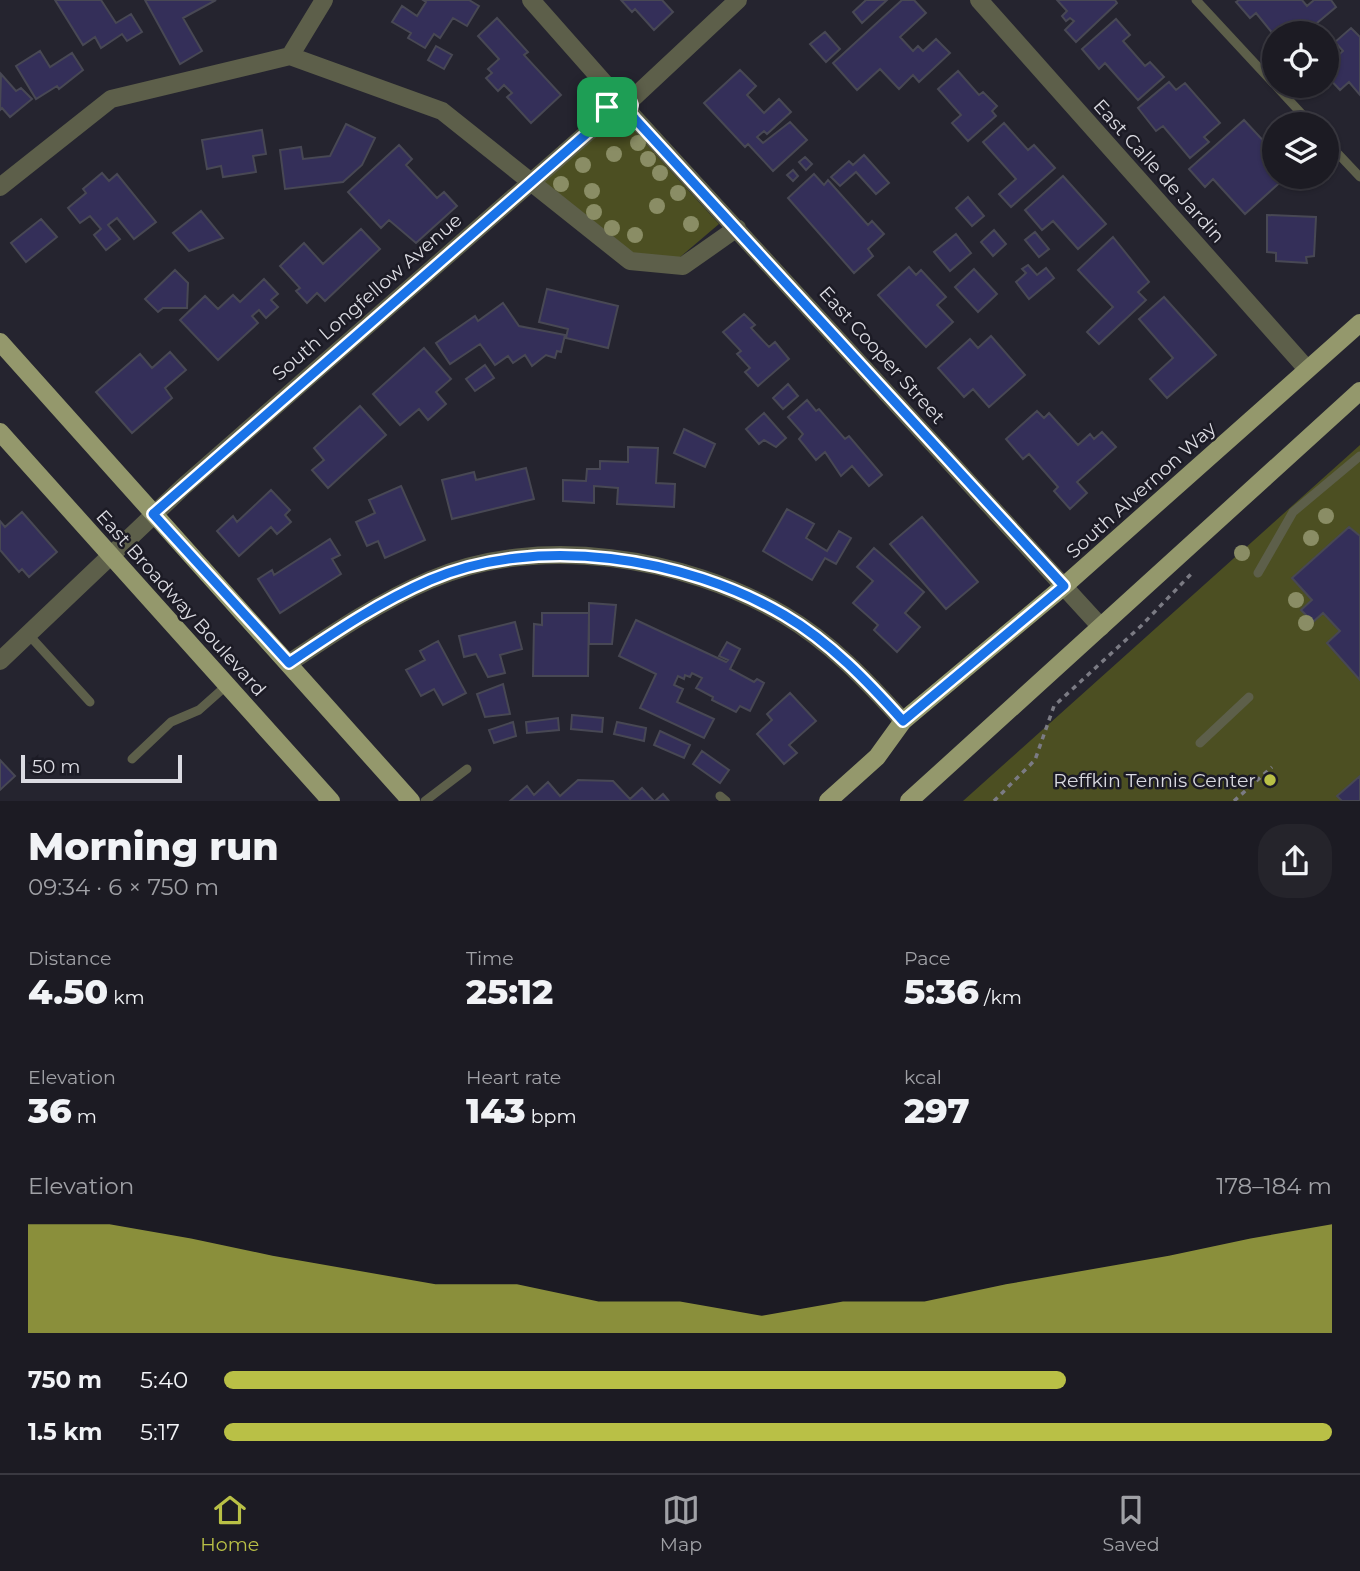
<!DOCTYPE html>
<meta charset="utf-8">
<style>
:root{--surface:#1c1b23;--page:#25242b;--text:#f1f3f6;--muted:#a0a1a6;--line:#3a3941;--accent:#b9c046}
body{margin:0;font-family:Montserrat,sans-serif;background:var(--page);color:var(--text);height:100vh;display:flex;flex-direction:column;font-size:26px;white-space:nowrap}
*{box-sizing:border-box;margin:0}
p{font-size:23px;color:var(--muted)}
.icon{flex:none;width:38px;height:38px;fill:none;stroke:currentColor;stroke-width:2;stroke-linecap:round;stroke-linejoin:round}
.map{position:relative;height:801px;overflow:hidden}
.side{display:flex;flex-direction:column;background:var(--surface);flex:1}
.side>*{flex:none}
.tools{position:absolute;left:1262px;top:21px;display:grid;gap:14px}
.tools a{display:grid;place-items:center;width:77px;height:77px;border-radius:50%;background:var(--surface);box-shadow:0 2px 5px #0004,0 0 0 2px var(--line);font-size:35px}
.scale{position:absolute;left:21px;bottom:18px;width:161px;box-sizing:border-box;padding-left:7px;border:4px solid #dbdbe2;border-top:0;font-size:19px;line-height:24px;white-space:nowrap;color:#dbdbe2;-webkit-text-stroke:5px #1c1b25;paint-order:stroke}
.pin{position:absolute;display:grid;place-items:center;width:60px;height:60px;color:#fff;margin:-30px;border-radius:14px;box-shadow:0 4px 10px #0006}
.round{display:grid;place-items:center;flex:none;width:74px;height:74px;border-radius:28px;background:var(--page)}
.headline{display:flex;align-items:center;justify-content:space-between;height:119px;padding:0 28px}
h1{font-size:38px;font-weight:800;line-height:52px}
.stats{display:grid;grid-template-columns:repeat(3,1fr);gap:10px;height:119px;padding:7px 28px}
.stats div{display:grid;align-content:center}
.stats b{font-size:35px;font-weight:800}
.stats small{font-size:19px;font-weight:400}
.stats p{font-size:19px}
.chart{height:196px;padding:14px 28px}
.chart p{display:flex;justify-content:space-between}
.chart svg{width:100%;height:126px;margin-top:7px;fill:var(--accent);opacity:.7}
ul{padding:0 28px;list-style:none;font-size:23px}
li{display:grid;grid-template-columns:112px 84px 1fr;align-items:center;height:52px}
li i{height:18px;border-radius:9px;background:var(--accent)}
.menu{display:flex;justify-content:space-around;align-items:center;height:98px;border-top:2px solid var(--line);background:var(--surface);font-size:19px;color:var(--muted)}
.menu a{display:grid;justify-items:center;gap:4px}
.menu .current{color:var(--accent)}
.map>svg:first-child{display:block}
</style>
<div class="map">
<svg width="1360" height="801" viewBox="0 0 1360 801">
<rect width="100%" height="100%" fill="#25242f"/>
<path fill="#4c4f22" d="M617,112L719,224L679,258L631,255L539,182Z
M1360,445V801H963Z"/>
<path fill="#342f59" stroke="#484854" stroke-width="2" d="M55,0H101L116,23L131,14L142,32L127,41L122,34L101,48L95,37L83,45Z
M145,0H216L183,18L202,51L180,64Z
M423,0H469L479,6L467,26L453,18L440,38L434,34L425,48L408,38L411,33L392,22L402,6L417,16L426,2Z
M621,0H662L673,12L654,30L635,9L632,12Z
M866,0H887L862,23L853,12Z
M902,0H914L926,13L900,37L913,51L918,46L923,51L936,39L950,53L919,82L913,75L899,89L880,69L857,90L833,63Z
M1057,0H1115L1117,3L1076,42L1065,30L1074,21L1070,18L1066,21L1062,16L1067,11Z
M1239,0H1302L1307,6L1314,0H1331L1336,7L1305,33H1297L1293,28L1287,33L1274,35L1256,13L1250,18L1236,2Z
M497,18L528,52L524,55L561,95L531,123L507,97L512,93L504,85L498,91L486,78L492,73L488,69L499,59L478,36Z
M1116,19L1130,35L1123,41L1145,66L1150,62L1164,77L1138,100L1105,63L1099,69L1082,49Z
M1351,28L1360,37V95L1349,82L1340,90L1326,75V66L1343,51L1335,42Z
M825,32L840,49L826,62L810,44Z
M436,46L452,55L444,69L428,60Z
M40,51L50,67L72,53L83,70L59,89L57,86L36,99L16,66Z
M740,70L756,86L747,95L764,113L779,99L791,112L767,134L764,131L757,137L763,143L790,122L807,140L773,171L748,144L745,147L704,103Z
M958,71L979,95L983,92L997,106L992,111L996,116L968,141L952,123L961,115L938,89Z
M1,74L16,91L21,88L32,99L10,117L2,108L0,110Z
M1169,82L1176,90L1185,83L1220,123L1204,137L1209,142L1190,158L1163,126L1156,131L1138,108Z
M1286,86H1307L1294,96Z
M1244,120L1269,147L1274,143V177H1286L1245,214L1213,179L1205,187L1189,169Z
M1004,123L1028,150L1034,145L1055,168L1011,207L999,194L1016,179L983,142Z
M346,124L375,138L362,165L343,182L285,189L280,150L301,147L303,159L330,156Z
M262,130L266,154L253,156L256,172L223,177L221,166L207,169L202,140Z
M399,145L412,159L406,165L437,198L444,192L457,206L416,243L389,220L381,228L348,192Z
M864,155L889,183L876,194L856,172L840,186L831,177L849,161L853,165Z
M805,157L812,164L806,170L799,162Z
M793,170L798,176L793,181L787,175Z
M102,173L109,181L117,174L156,222L134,239L117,218L108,225L120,239L106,250L94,235L101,229L90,216L80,223L68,208L86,193L83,189Z
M814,174L824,185L828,180L868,225L872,221L884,234L868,249L873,256L854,273L788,198Z
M1063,176L1106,224L1078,249L1053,221L1042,230L1025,210Z
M968,197L984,216L972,226L956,208Z
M201,211L223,238L189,251L173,233Z
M1267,215L1316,217L1314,256L1306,257L1307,263L1276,261V253L1267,252Z
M41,219L57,237L26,262L11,243Z
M361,229L380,249L325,301L317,293L307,303L296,291L300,288L280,266L304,243L323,264Z
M994,230L1006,244L993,256L981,242Z
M1035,232L1049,249L1039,257L1025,240Z
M956,234L971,253L950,271L934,252Z
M1113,237L1149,282L1138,292L1146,300L1099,344L1087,332L1113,307L1078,270Z
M1028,265L1037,275L1046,268L1054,278L1029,299L1016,282L1026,273L1022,269Z
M909,267L916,275L921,270L946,297L937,305L953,322L926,347L878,295Z
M974,269L997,294L978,312L955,287Z
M175,270L188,283L187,308H163L158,312L145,299Z
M264,279L278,294L271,300L278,307L266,318L259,310L252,316L258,323L218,360L180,320L205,296L218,309L233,295L240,302Z
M547,289L618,306L608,348L566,338L568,329L539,322Z
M1164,297L1216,355L1167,398L1150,379L1173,358L1139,319Z
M503,303L519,326L565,335L561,352L557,351L555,358L546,355L532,366L525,355L513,363L508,356L495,365L480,344L450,364L436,343L475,316L478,321Z
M744,314L755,325L751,328L769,347L775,342L789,359L758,386L745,372L750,368L737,354L741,351L723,332Z
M991,336L1025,375L989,407L973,389L964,397L938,368L970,339L978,348Z
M424,348L451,379L436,392L446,404L428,420L419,409L400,425L373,394Z
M170,352L186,370L165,388L172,398L132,433L96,392L140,354L152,368Z
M485,365L494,378L475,391L466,379Z
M788,384L798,396L783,409L773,398Z
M807,400L816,411L819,409L845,439L849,436L882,475L869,486L852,466L841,476L825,452L816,460L799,439L803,434L788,417Z
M360,406L386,435L328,488L312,470L324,460L314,448Z
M1037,411L1044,418L1049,413L1078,445L1090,434L1094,439L1102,432L1116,447L1077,482L1087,493L1070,509L1054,491L1058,487L1029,454L1023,459L1006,439Z
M764,413L786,438L776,447L764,440L759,444L746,429Z
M684,429L715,444L705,467L674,453Z
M628,447L658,448L656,483L675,484L674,507L617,504L618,488L594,486V503L563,501V480L586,481L587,469H600V461L628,462Z
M526,468L534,499L452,519L442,480L474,472L476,480Z
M401,486L425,540L385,558L378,541L367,546L356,522L375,513L369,500Z
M271,490L290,510L285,515L291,522L277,534L271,527L239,556L217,531L233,516L237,522Z
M787,509L814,524L806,538L827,551L839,531L851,538L836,564L825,558L812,580L763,551Z
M22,512L57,552L29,577L22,569L19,572L0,550V521L5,527Z
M922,517L978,582L946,609L890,544Z
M1349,527L1360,536V680L1327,643L1340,631L1323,613L1313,622L1301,610L1312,600L1292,578Z
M330,539L340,555L332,559L341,574L280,613L258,579L272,570L274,575Z
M874,548L924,592L905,613L920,627L897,652L874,630L878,625L853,603L873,581L857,567Z
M589,603L616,605L612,644H589Z
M542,613H589L588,676H533L534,624L542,625Z
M636,620L726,662L728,660L719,656L727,642L740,649L730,669L754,682L757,679L764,683L750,711L740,706L736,712L712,700L713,697L696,688L702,678L692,673L690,677L685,675L684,679L678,676L674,685L683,689L677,702L714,719L704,738L640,708L656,674L619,656Z
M515,622L522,649L500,655L505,673L488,677L476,654L464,657L459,636Z
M438,641L466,693L443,705L434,689L421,696L406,670L425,660L420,651Z
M503,684L510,714L485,717L477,694Z
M790,693L816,721L789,745L797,753L784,764L757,734L772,720L767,714Z
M572,715L603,718L602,732L571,729Z
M558,718L559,730L527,733L526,722Z
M513,722L516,736L494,743L489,730Z
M617,722L646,728L644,741L614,734Z
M660,731L690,745L684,758L654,745Z
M702,751L729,770L720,783L693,764Z
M0,760L15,776L0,790Z
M1360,776V801H1342L1337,796Z
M578,780L613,781L630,799L642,788L654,801H510L527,786L534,795L548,782L560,796Z
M663,794L669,801H655Z"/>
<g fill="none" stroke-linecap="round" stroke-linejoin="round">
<path stroke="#7b7b84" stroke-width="3.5" stroke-dasharray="5 5" stroke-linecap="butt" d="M994,801L1035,760L1054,706L1141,626L1193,572
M1234,801L1272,767"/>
<path stroke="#5d5f4a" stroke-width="9" d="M1196,0L1274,84
M1276,86L1311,124
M1326,141L1360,177
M1258,573L1293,512L1360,456
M28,634L90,702
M1200,743L1249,697
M132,759L171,722L199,710L226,686
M720,796L726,801
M425,801L467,769"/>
<path stroke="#5d5f4a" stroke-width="18" d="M531,0L614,94
M979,0L1307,369
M290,56L442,111L630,261L683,266L737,228
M290,56L324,0
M631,100L738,0
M630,113L1101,627
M0,187L111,99L290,56
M0,661L183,487L610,113
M289,663C335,632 379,602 430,580C539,533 685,557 784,615C830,642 868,682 903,721"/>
<path stroke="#94986c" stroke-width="18" d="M0,342L411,801
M0,432L331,801
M828,801L877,757L903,721L1064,586L1360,323
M909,801L1360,391"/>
</g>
<g fill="#8a8d65">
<circle cx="638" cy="143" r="8"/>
<circle cx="614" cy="154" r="8"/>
<circle cx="648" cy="159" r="8"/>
<circle cx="583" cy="165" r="8"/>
<circle cx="660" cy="173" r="8"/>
<circle cx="561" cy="184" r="8"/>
<circle cx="592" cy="191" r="8"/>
<circle cx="678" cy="193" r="8"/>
<circle cx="657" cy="206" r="8"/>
<circle cx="594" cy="212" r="8"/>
<circle cx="691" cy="224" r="8"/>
<circle cx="612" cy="228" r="8"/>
<circle cx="635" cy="235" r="8"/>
<circle cx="1326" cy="516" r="8"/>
<circle cx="1311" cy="538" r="8"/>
<circle cx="1242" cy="553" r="8"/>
<circle cx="1296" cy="600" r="8"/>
<circle cx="1306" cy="623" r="8"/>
</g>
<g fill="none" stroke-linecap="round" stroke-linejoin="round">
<g stroke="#fff" stroke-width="14">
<path id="route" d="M615,93L629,97L632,105L630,113L635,119L1064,586L903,721C868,682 830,642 784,615C685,557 538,534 430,580C379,602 335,632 289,663L153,514L610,113L607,103Z"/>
</g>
<use href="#route" stroke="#1a73e8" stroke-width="9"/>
</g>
<circle fill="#b9c046" stroke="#1c1b25" stroke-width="2.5" cx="1270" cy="780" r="7"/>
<g text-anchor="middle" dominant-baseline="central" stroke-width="5" stroke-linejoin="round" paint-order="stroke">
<g font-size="19" fill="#dbdbe2" stroke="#1c1b25">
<text transform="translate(1159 171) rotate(48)">East Calle de Jardin</text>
<text transform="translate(367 297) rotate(-41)">South Longfellow Avenue</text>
<text transform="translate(882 355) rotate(48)">East Cooper Street</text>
<text transform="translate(1141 490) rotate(-42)">South Alvernon Way</text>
<text transform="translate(181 603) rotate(48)">East Broadway Boulevard</text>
</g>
<g font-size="19" fill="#dbdbe2" stroke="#1c1b25" text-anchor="end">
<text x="1256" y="780">Reffkin Tennis Center</text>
</g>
</g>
</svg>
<div class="tools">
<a><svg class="icon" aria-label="locate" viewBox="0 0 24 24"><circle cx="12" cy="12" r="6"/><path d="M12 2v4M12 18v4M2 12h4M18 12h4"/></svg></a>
<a><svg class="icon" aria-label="layers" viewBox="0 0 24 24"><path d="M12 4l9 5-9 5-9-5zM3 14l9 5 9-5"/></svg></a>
</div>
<div class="scale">50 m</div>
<div class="pin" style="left:607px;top:107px;background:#1e9e55"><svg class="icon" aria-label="arrive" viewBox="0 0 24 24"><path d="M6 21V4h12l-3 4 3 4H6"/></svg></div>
</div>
<section class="side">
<div class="headline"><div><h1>Morning run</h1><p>09:34 · 6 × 750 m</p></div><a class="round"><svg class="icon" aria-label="share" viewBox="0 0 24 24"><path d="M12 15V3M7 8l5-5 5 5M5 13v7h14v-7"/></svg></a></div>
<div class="stats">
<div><p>Distance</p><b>4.50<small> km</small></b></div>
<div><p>Time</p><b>25:12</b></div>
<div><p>Pace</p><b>5:36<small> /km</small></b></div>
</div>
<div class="stats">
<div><p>Elevation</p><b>36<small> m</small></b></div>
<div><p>Heart rate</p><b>143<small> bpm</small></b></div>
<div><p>kcal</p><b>297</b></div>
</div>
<div class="chart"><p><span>Elevation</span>178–184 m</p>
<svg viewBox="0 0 160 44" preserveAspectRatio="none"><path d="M0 44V6L10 6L20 11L30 17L40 22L50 27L60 27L70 33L80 33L90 38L100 33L110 33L120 27L130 22L140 17L150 11L160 6V44z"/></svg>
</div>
<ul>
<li><b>750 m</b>5:40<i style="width:76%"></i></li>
<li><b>1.5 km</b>5:17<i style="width:100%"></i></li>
</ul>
</section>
<nav class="menu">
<a class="current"><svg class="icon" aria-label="home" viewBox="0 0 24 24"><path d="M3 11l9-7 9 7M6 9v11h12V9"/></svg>Home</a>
<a><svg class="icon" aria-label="map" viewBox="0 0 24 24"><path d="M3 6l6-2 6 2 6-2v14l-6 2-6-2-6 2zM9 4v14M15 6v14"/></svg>Map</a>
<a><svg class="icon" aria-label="saved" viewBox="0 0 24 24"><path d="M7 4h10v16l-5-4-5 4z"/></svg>Saved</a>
</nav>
